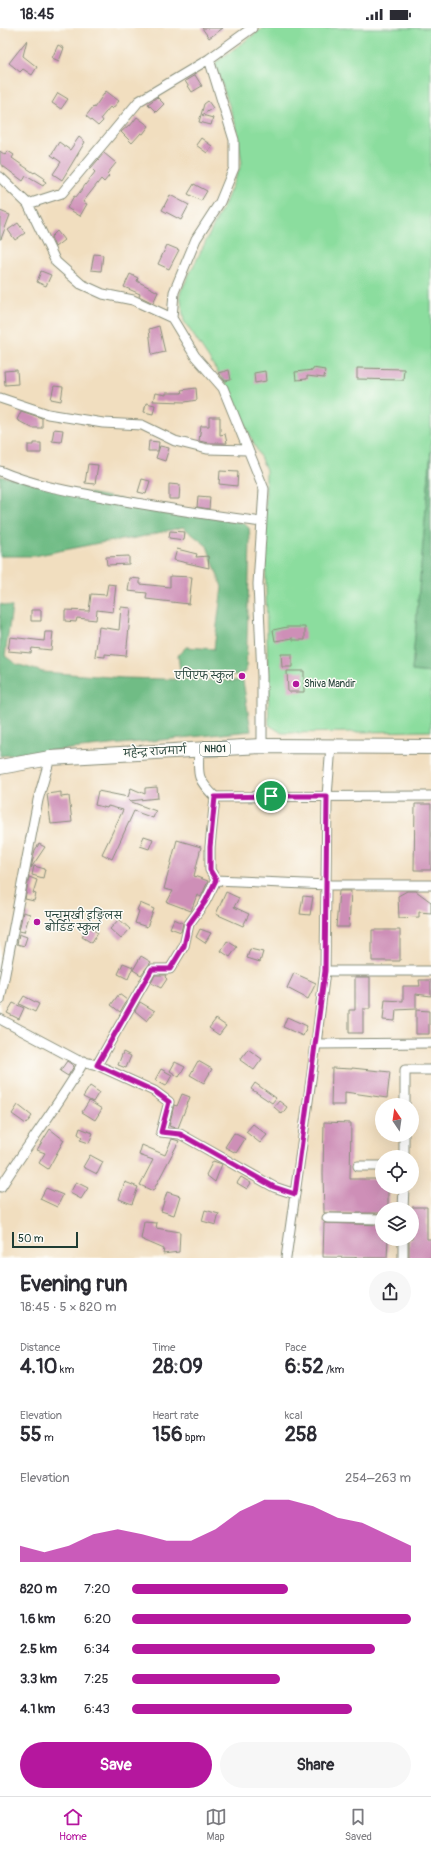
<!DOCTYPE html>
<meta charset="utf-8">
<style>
:root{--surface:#fff;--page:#f7f7f7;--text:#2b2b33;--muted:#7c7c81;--line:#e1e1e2;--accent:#b5179e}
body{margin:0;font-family:Pangolin,"Playpen Sans Deva",sans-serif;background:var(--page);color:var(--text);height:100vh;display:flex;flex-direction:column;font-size:15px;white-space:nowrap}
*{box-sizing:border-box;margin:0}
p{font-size:13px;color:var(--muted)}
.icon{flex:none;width:22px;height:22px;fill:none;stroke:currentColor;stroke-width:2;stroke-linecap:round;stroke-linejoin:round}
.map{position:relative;height:1230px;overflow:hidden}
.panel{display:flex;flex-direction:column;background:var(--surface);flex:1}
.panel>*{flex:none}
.needle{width:26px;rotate:347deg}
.fabs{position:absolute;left:375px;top:1070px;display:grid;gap:8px}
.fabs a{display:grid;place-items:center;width:44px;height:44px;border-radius:50%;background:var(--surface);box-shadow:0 4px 16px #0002;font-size:20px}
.scale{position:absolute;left:12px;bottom:10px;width:66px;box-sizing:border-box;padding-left:4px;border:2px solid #1f3d34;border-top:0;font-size:11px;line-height:14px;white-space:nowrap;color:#1f3d34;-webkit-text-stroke:3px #fdfcf7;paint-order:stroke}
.pin{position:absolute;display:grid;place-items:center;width:34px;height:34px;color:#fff;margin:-17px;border:2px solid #fff;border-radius:50%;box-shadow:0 1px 4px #0007}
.round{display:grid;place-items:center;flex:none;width:42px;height:42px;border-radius:21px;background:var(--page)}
.overview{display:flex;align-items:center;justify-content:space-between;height:68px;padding:0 20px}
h1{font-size:22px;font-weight:700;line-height:30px}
.metrics{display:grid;grid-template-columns:repeat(3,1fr);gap:6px;height:68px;padding:4px 20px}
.metrics div{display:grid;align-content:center}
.metrics b{font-size:20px;font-weight:700}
.metrics small{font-size:11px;font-weight:400}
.metrics p{font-size:11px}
.chart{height:112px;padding:8px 20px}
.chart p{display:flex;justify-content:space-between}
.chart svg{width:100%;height:72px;margin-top:4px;fill:var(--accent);opacity:.7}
.action{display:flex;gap:8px;margin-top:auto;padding:8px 20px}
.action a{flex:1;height:46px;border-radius:24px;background:var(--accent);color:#fff;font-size:16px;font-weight:700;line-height:46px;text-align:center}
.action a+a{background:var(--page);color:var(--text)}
ul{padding:0 20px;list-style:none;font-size:13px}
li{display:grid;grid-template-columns:64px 48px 1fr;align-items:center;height:30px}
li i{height:10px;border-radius:5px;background:var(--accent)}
.status{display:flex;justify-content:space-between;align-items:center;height:28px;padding:0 20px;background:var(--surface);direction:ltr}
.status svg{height:11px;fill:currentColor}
.tabs{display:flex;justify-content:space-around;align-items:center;height:56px;border-top:1px solid var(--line);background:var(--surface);font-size:11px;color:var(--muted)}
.tabs a{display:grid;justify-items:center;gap:2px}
.tabs .selected{color:var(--accent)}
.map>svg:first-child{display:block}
</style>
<div class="status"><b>18:45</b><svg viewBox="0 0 49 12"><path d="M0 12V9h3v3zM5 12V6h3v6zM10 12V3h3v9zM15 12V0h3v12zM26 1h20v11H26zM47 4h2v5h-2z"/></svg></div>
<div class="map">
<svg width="431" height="1230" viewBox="0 0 431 1230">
<rect width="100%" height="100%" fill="#fdfcf7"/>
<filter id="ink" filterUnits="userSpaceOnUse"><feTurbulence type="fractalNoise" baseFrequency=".025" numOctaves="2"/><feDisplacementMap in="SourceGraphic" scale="8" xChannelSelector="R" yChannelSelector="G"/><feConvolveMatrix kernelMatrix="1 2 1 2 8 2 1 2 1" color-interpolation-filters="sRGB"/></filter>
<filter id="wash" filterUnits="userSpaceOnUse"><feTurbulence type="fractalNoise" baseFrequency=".012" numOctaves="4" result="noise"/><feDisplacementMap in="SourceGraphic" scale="16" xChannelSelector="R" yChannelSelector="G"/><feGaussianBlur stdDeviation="0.9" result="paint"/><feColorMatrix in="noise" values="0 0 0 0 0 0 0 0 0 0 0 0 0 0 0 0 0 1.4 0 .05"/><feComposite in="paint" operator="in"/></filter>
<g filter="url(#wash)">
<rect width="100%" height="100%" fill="#f1debf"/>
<path fill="#8bdd9e" stroke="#558d69" d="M263,0H431V423L412,643L431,645V703L282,705L269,697L265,513L266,442L229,361L184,293L180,265L225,175L242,135L237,101L215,35Z"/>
<path fill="#70bc85" stroke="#487c5c" d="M431,423V645L412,643Z
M0,448L244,495L249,500L250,513L246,644L236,647L180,643L178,627L186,619L214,621L222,559L207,518L183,499L136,510L99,515L34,528H0Z
M0,576L12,579L5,628L16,636L43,644L123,650L243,653L251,703L0,728Z"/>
<g id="blocks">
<path fill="#ce8fb7" d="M202,0H223L209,10Z
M27,12L23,28L37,39L32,47L23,41L20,44L9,35Z
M58,17L64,20L59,33L52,30Z
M195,47L202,58L192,64L185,53Z
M106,63L119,73L112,81L110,79L101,90L103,93L98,98L86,88L93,79L94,80Z
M58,65L68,71L61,81L52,75Z
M157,69L164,76L156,84L148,76Z
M208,73L213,80L202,87L213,90L211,97L199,94L204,76Z
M137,89L149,98L143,106L141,105L132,115L121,104L129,97L130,98Z
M79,109L85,114L62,152L53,146L61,134L51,127L59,114L70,122Z
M201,110L212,118L207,125L196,117Z
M0,123L5,127L8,123L14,127L12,130L22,137L34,145L35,144L44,150L43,152L46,154L43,158L26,148L23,153L0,136Z
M104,125L116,135L107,146L109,148L104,154L101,151L83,174L87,176L80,188L67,180L74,168L76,169L95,144L91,140Z
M194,156L207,163L201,173L188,166Z
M170,167L189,177L181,192L162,182Z
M0,183L10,187L1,211H0Z
M18,195L25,205L15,212L8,202Z
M57,203L64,212L55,219L51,209Z
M167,217L179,222L169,241L158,236Z
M94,226L103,227L101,243L91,242Z
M41,243L51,247L46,258L37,254Z
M130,246L138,250L137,253L158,264L153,275L139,268L140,266L124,259Z
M159,298L165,324L152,327L149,301Z
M313,340L325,342L324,350L307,348V351L296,352L295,344L313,342Z
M357,340L404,341L403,352L357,351Z
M17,342L18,356L5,357L4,343Z
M229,342L231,352L225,353L218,345Z
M265,343L266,353L255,355L254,345Z
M54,358L63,359L61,373L51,371Z
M196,360L197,372L185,374L153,373L155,365L166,367V365H182L181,362Z
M146,375L155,377L153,386L144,384Z
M21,383L42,390V400H32L17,392Z
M209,389H220V407L225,406L227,415H208L199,413L201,398H209Z
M54,401L63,402L61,414L52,413Z
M149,413L159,414L158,423H148Z
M34,415H41V425H28V417H34Z
M160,418L169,420L165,433L156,430Z
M88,436L98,437L95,456L85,455Z
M220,443L238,444L237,458L219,456Z
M142,451L150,453L146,466L138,464Z
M169,456L180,457L179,471H169Z
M198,468L210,469L209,481L197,479Z
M170,503L185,504L184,512L169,510Z
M177,521L197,526L196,529L208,528L209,540L174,532Z
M129,528V536L107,537L106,529Z
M170,548L192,549L189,576L146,571L147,565L128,563L130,550L140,551V556L170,559Z
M108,556L116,557L113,584L97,582L96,592L77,590L76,594L65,593V582L89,583L91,566L106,567Z
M121,579L131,580L126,628L105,626V629L95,628L99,599L119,602Z
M31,582H41V593H31Z
M287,599H305V612H293V610L275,613L273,602Z
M45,604H53L51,622L32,620L31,625L8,623L10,609L44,613Z
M281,626H292V639H282Z
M287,643H304V664H288Z
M157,759L158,770L129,773L156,783L153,790L134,783L112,831L102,826L123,782L108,778L107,780L95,777L98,763L128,769L131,760L145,766V760Z
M61,764V769L69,768L72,794L51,796L47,766Z
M415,776H431V842H414Z
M144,808L153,811L149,821L140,818Z
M177,812L201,819L194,848L208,853L201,869L197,867L191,883L167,874L173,863L164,861Z
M39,816L45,819L31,840L35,822Z
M34,838L45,841L43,850L32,847Z
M29,849L37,852L33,865L36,866L34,873L25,871Z
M339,863H351L349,899H336Z
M407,863H416L431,874V885L419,884V889L399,890L398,868Z
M226,864L239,870L234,879L249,886L243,898L216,886Z
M303,868L313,869L310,887L300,886Z
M140,875L154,881L147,899L135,895L139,883L137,882Z
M23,884L30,886L24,904L19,903Z
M119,891L130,901L121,911L110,901Z
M174,891L183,895L181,904L170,900Z
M89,899L98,905L92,915L82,909Z
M200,901L211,905L205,915L196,909Z
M372,902H400V933H372Z
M19,906L27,909L24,918L17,916Z
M227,913L237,919L230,929L221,923Z
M250,921L263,924L260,934L247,930Z
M141,928L151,934L141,947L133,942Z
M123,935L133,939L128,951L118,946Z
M294,945L316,955L308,971L287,960Z
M155,947H166L165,949L167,951L161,960L151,955Z
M355,949H370V981H363V1005H349V982H355Z
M419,952H431V968L416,966V981L396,982L395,993L383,992L385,972L403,973V958H420Z
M119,966L127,972L120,984L111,977Z
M24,968L39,976L35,984L19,976Z
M140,974L155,983L147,993L135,983Z
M13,975L24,980L19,991L7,985Z
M416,982L429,983V1006H416Z
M287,989L307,998L303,1008L283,999Z
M216,991L226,998L219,1007L209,1000Z
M248,1021L262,1031L254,1042L240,1032Z
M123,1024L131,1028L126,1040L118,1037Z
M67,1033L74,1038L68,1048L60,1043Z
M198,1033L212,1041L204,1055L190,1047Z
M175,1034L185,1039L179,1049L170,1043Z
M332,1040L352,1041V1040L390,1044L387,1070L345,1064V1077H331Z
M161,1041L172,1047L166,1058L155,1052Z
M255,1055L276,1070L272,1075L251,1061Z
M90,1058L99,1064L93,1074L83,1069Z
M182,1066L190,1069L178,1100L172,1099L169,1098L174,1077L177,1078Z
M89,1073L102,1081L95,1092L82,1084Z
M279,1073L287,1079L282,1086L274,1079Z
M18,1077L32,1088L26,1096L12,1086Z
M324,1094L351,1095L350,1151H382V1159H388V1181H382V1185H324L323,1145Z
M253,1096L267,1107L260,1115L246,1104Z
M80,1100L93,1105L89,1115L80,1112L82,1109L78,1106Z
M50,1101L64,1112L48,1141L39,1135L45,1125L37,1122Z
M234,1105L245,1111L236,1125L225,1119Z
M172,1111L179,1113L153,1163L140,1157L153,1132L139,1127L142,1117L165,1127Z
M90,1127L103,1134L97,1146L83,1139Z
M213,1133L222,1136L215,1154L206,1147Z
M241,1149L251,1155L247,1161L237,1155Z
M76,1154L88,1160L81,1171L70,1165Z
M125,1154L138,1159L132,1176L119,1171Z
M46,1160L63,1167L57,1179L40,1171Z
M167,1164L180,1168L174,1187L161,1183Z
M412,1179H427V1211H431V1230H409V1211H412Z
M205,1182L219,1186L216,1197L202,1193Z
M144,1194L157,1195L156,1200L180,1204L179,1224L163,1226L164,1221L141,1211Z
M324,1195L382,1197V1211H388L387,1230L323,1229Z"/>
</g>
</g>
<g filter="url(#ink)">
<use href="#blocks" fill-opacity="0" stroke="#888e7a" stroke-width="1"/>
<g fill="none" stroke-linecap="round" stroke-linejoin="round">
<g stroke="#888e7a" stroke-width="11">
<path id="minor" d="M209,31L234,112V140L220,174L196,211L174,264L172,290L195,328L223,360L264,461L258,556L262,648V718
M0,149L28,176L56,234L81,256L103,266L133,272L172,290
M28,176L62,165L139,73L209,31L252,0
M0,370L48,386L103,395L142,397L175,413L207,421L248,422
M0,443C32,457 68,463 103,469C156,479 209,487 262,494
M199,722C198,747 196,750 215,769L431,768
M215,769L210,819V842L216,852L327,857H431
M325,943H431
M0,972L38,772L50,730
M0,991L77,1032L97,1037L154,1063L169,1074L161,1104L180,1106L274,1159L295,1166
M316,1016L431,1015
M97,1037L152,941H170L184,918L189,896L205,874L216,852
M405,1077V1042H431
M404,1129V1107
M358,1138H382
M1,1159C27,1117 59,1077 84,1033
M403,1181L404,1159
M327,1190L382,1191
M286,1230L316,1016L325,943L327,768L331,718
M403,1230V1211"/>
</g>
<g stroke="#888e7a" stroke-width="16">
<path id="highway" d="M0,739L50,730L262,718L431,719"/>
</g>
<use href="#minor" stroke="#fff" stroke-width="9"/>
<use href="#highway" stroke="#fff" stroke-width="14"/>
</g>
</g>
<g fill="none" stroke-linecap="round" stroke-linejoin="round" filter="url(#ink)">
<g stroke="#fff" stroke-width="8">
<path id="route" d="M271,768H327L325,943L295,1166L274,1159L180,1106L161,1104L169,1074L154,1063L97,1037L152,941H170L184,918L189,896L205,874L216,852L210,842V819L215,769Z"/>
</g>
<use href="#route" stroke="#b5179e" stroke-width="5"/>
</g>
<g fill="#b5179e" stroke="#fdfcf7" stroke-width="1.5">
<circle cx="242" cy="648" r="4"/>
<circle cx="296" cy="656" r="4"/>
<circle cx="37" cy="894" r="4"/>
</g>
<g text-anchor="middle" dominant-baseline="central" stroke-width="3" stroke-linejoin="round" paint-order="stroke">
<rect fill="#fdfcf7" stroke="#62766e" stroke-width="1" x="200" y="714" width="30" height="14" rx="3"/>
<g font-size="9" font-weight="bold" fill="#1f3d34">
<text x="215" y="721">NH01</text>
</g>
<g font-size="10" fill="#1f3d34" stroke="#fdfcf7" text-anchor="start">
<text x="234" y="648" text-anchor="end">एपिएफ स्कुल</text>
<text x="304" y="656">Shiva Mandir</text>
<text x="45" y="888">पन्चमुखी इङ्लिस<tspan x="45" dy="12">बोर्डिङ स्कुल</tspan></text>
</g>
<g font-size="10" fill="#1f3d34" stroke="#fdfcf7">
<text transform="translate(155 724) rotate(-3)">महेन्द्र राजमार्ग</text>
</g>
</g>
</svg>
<div class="fabs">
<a><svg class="needle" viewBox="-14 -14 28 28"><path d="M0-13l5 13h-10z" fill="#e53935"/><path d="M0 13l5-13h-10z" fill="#7c7c81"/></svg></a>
<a><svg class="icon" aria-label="locate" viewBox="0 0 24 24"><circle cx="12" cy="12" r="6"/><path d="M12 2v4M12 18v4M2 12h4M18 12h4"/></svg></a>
<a><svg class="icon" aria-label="layers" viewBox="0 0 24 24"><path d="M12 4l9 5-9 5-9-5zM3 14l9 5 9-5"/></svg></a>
</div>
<div class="scale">50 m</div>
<div class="pin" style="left:271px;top:768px;background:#1e9e55"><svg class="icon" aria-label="arrive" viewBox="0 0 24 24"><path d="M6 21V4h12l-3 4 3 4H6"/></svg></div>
</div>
<section class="panel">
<div class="overview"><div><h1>Evening run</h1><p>18:45 · 5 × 820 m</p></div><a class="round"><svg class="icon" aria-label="share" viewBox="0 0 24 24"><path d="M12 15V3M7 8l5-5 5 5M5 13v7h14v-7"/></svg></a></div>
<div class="metrics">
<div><p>Distance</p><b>4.10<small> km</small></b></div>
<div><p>Time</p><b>28:09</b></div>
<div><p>Pace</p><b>6:52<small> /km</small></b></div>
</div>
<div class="metrics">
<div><p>Elevation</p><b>55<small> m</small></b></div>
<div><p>Heart rate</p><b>156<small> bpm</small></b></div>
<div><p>kcal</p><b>258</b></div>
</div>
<div class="chart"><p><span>Elevation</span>254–263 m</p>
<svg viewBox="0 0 160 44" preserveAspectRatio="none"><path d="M0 44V34L10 38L20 34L30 27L40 24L50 27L60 31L70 31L80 24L90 13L100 6L110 6L120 10L130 17L140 20L150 27L160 34V44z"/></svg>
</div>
<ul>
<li><b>820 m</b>7:20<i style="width:56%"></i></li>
<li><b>1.6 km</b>6:20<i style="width:100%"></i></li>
<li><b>2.5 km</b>6:34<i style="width:87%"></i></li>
<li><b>3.3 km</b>7:25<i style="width:53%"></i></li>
<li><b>4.1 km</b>6:43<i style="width:79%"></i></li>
</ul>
<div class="action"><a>Save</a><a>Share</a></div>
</section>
<nav class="tabs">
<a class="selected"><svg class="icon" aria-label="home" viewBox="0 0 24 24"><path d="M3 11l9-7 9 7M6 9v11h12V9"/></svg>Home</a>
<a><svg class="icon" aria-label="map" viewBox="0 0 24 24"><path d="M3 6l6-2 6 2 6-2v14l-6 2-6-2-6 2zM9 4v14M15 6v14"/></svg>Map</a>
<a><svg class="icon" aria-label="saved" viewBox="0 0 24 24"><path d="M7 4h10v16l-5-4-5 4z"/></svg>Saved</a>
</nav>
